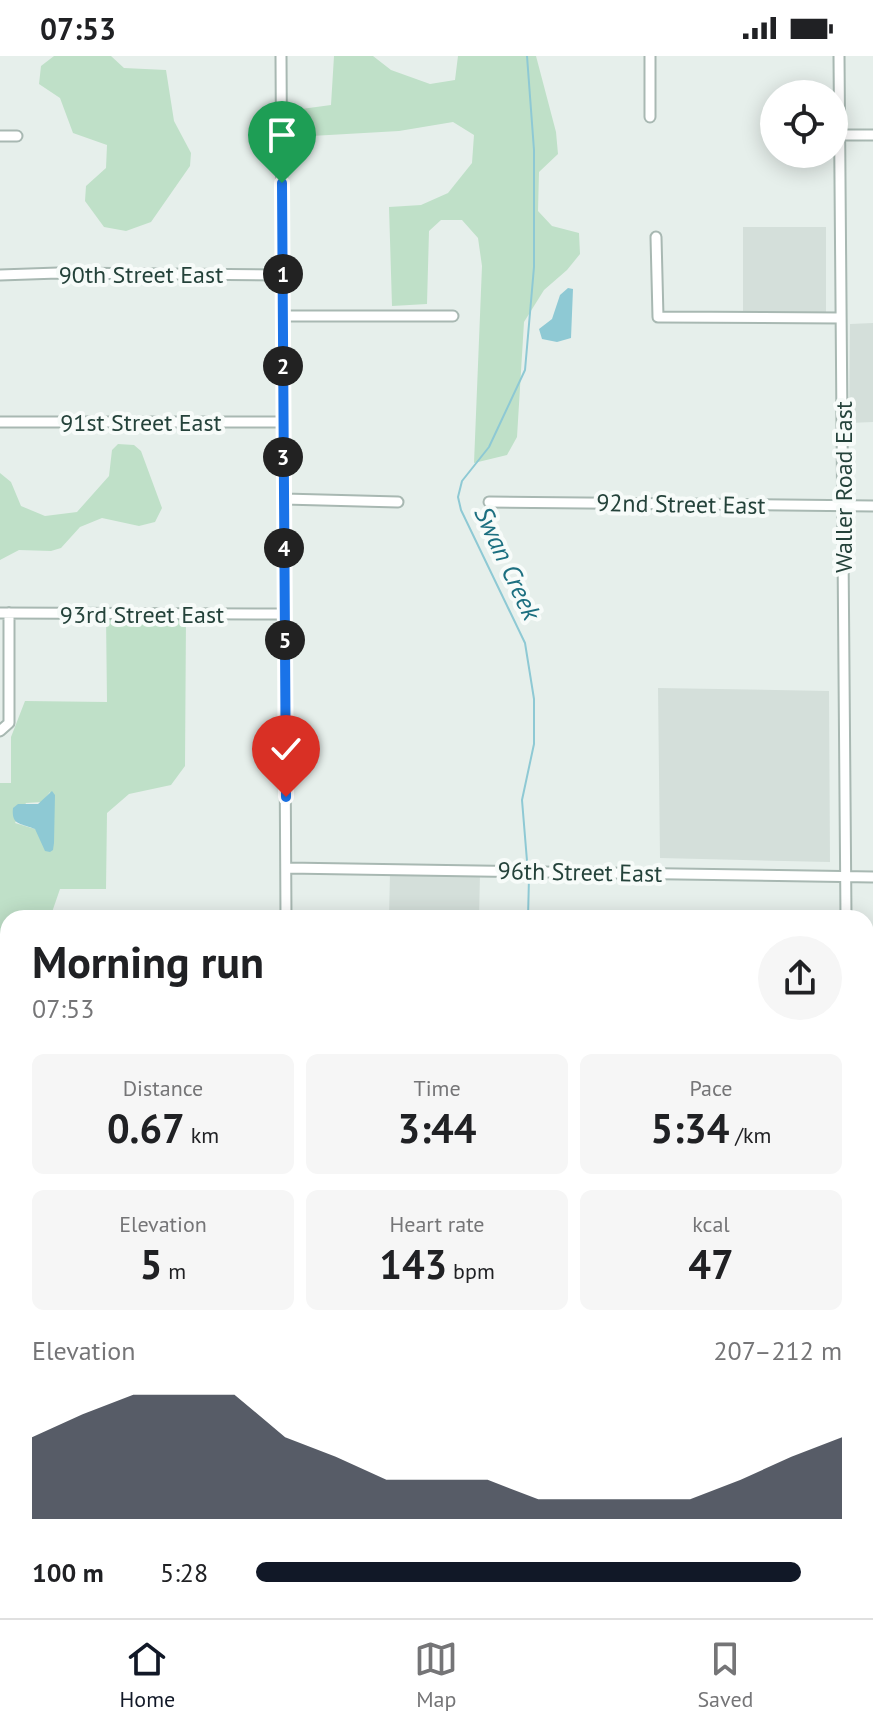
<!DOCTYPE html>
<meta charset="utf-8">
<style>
:root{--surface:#fff;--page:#f6f6f6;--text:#202124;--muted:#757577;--line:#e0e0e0;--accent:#111827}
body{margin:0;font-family:"PT Sans",sans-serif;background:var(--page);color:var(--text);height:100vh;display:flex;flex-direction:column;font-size:30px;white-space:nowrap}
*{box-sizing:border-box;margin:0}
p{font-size:26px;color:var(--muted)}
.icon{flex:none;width:44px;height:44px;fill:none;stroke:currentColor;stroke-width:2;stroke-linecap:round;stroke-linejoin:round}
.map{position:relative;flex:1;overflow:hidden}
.drawer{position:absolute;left:0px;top:854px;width:874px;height:708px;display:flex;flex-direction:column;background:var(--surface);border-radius:24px 24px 0 0;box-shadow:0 4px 20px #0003}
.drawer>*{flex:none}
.tools{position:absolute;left:760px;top:24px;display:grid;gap:16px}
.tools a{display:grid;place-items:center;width:88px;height:88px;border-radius:50%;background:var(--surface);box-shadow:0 4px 20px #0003;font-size:40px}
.pin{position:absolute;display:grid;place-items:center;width:68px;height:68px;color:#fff;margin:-82px -34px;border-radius:50% 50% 50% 0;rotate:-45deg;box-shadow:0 0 8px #0007}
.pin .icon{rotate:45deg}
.km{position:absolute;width:40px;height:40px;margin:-20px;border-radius:50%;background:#222;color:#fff;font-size:22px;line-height:40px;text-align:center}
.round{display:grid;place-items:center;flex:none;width:84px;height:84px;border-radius:42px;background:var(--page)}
.headline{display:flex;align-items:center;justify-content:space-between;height:136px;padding:0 32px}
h1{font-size:44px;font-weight:700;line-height:60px}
.metrics{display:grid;grid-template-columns:repeat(3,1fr);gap:12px;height:136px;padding:8px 32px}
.metrics div{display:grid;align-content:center;border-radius:12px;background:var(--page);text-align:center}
.metrics b{font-size:40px;font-weight:700}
.metrics small{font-size:22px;font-weight:400}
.metrics p{font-size:22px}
.chart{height:224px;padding:16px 32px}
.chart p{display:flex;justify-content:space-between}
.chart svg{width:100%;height:144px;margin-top:8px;fill:var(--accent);opacity:.7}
ul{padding:0 32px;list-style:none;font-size:26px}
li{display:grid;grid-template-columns:128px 96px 1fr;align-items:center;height:60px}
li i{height:20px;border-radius:10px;background:var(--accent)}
.status{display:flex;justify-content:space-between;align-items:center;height:56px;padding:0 40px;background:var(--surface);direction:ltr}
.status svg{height:22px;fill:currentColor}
.menu{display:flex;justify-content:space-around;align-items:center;height:112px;border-top:2px solid var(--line);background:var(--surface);font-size:22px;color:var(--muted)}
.menu a{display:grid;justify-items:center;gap:4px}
.menu .current{color:var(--accent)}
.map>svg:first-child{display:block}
</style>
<div class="status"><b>07:53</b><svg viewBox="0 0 49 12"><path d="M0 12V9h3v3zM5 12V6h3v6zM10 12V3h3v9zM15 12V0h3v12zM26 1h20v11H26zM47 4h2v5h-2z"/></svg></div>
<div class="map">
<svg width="873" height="1562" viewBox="0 0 873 1562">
<rect width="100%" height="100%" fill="#e6efeb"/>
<path fill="#d4dfda" d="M743,171H826V258H743Z
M873,267V366L849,367L850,268Z
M658,632L829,635L830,806L660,802Z
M390,817L480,818L479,862H389Z
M0,931H8V1013H0Z"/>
<path fill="#bfe0c8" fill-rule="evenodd" d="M54,0H111L124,12L166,14L174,65L191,97L190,110L151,166L126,175L104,171L85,145L86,130L106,112L107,89L73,77L60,42L39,28L41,10Z
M334,0H373L391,14L430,28L455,24L458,0H536L556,76L558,98L539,116L538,155L552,170L579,177L580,198L567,214L544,234L524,266L517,381L507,399L474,407L482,210L478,182L462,164H441L429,175L427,248L392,250L389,151L421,149L448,137L472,107L474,79L453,66L399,75L294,81V54L331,49Z
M118,388L134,389L141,395L162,452L155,466L139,470L102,462L80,471L61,492L51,495L19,494L0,504V417L11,426L21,450L45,460L77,456L109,420L112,394Z
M106,560L186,562L185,710L171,729L129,738L107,757L106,833H60L50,862H8V917H0V727H11V681L25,645L107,646ZM50,736L54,787L35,773L15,767L26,747L42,746Z"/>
<path fill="#8ec9d4" d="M568,232L573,233L571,282L557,286L542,283L539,273L552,263L560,239Z
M52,735L55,739L54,787L53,794L50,796L45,795L35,773C22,767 11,770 13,752L18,748H38Z"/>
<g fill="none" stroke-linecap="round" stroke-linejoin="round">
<path stroke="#8ec9d4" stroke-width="2" d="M527,0L534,94V211L525,314L489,391L462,425L458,441L461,454L525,587L534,643V688L522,744L527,805
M528,862L529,821
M605,1554V1562"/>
<g stroke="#a8b8b2" stroke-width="13">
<path id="minor" d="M281,0L286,862
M650,0V61
M839,0L846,862
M839,79H873
M0,80H17
M656,181L658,261L841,262
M0,219L58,217L283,219
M283,260H453
M0,366H283
M284,443L398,446
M489,446L873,450
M0,557L285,558
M0,675L9,667V557
M287,812L873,821
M0,924H8
M0,1107H8
M0,1503H8
M79,1554V1562
M265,1554V1562
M851,1554V1562"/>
</g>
<use href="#minor" stroke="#fff" stroke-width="9"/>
</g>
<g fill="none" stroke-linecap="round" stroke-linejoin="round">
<g stroke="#fff" stroke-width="16">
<path id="route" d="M282,127L286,741"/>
</g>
<use href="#route" stroke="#1a73e8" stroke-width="10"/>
</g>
<g text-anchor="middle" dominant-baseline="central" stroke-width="8" stroke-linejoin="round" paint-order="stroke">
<g font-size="24" fill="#24423a" stroke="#f7fbf9">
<text x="141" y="218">90th Street East</text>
<text x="141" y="366">91st Street East</text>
<text transform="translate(843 431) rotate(-90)">Waller Road East</text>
<text transform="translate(681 448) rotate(1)">92nd Street East</text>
<text x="142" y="558">93rd Street East</text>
<text transform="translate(580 816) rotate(1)">96th Street East</text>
</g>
<g font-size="26" font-style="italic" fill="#1c6f80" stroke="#f7fbf9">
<text transform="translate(508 507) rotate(65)">Swan Creek</text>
</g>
</g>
</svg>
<div class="tools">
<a><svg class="icon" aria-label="locate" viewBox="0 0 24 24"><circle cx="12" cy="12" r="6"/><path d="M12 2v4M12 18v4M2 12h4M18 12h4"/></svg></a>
</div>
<div class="pin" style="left:282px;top:127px;background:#1e9e55"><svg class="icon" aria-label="arrive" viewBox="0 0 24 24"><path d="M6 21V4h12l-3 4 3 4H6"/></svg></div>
<div class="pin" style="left:286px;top:741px;background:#d93025"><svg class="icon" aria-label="check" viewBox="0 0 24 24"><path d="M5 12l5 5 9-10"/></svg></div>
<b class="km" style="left:283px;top:218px">1</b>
<b class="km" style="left:283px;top:310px">2</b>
<b class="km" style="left:283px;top:401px">3</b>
<b class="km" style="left:284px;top:492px">4</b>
<b class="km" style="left:285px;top:584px">5</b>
<section class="drawer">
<div class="headline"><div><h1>Morning run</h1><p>07:53</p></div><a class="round"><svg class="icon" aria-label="share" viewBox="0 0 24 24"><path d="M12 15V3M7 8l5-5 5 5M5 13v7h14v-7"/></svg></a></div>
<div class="metrics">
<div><p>Distance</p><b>0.67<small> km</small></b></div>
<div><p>Time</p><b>3:44</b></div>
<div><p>Pace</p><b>5:34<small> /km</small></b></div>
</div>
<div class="metrics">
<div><p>Elevation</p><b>5<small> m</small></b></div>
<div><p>Heart rate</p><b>143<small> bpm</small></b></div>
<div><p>kcal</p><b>47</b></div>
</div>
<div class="chart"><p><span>Elevation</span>207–212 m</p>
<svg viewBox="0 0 160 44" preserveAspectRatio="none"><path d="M0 44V19L10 12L20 6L30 6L40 6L50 19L60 25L70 32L80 32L90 32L100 38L110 38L120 38L130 38L140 32L150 25L160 19V44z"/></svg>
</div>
<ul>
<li><b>100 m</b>5:28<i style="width:93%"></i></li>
</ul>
</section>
</div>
<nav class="menu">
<a class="current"><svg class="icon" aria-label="home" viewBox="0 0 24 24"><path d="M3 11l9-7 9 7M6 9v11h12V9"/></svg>Home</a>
<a><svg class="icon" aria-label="map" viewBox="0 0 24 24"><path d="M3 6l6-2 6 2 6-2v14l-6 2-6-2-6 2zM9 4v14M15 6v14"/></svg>Map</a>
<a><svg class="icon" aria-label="saved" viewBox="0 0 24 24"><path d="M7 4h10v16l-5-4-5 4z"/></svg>Saved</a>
</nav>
